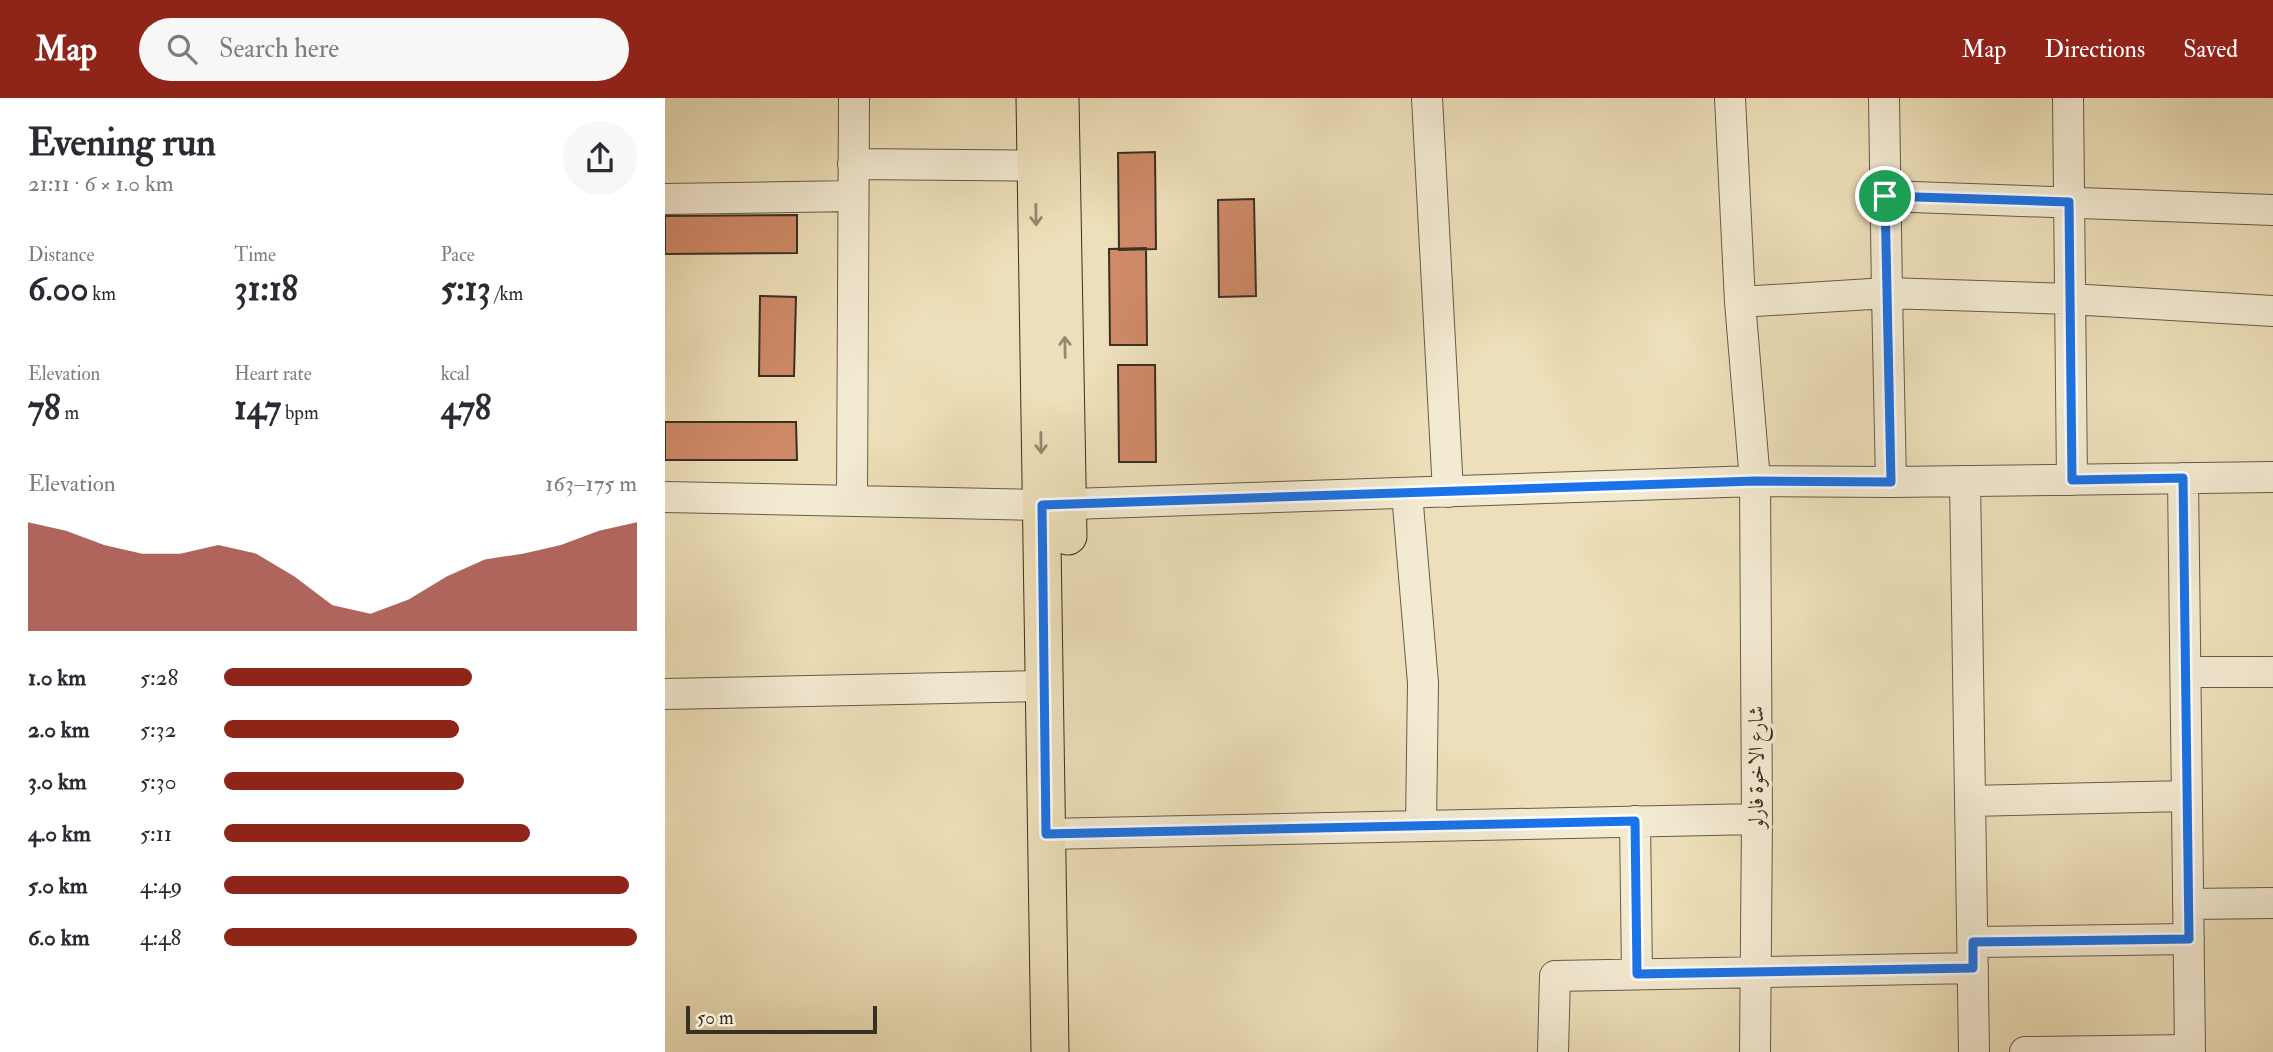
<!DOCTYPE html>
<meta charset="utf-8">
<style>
:root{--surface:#fff;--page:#f7f7f7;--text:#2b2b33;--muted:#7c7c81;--accent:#8f2418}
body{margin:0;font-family:"IM FELL Double Pica",Amiri,serif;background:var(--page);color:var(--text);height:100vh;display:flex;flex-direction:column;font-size:26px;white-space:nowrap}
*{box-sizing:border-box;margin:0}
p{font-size:23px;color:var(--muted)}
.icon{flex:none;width:38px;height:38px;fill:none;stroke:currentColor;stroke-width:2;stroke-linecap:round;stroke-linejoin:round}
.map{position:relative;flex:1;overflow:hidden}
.details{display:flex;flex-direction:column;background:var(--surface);width:665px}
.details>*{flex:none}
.scale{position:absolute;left:21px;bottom:18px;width:191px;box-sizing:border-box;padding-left:7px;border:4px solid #393024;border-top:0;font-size:19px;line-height:24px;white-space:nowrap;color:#393024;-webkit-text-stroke:5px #f3ead2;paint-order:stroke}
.pin{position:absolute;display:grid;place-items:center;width:60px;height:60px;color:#fff;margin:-30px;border:4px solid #fff;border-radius:50%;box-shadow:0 2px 7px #0007}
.round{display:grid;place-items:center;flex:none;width:74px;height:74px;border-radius:37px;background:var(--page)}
.summary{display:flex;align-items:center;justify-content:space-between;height:119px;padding:0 28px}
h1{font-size:38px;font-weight:700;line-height:52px}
.figures{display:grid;grid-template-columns:repeat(3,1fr);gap:10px;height:119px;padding:7px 28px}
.figures div{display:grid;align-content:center}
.figures b{font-size:35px;font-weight:700}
.figures small{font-size:19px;font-weight:400}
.figures p{font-size:19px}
.chart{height:196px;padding:14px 28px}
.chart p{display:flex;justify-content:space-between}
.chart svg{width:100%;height:126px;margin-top:7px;fill:var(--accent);opacity:.7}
ul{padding:0 28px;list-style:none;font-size:23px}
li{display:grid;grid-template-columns:112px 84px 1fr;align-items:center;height:52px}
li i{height:18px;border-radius:9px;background:var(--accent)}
header{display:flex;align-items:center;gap:42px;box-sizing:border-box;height:98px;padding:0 35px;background:var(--accent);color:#fff}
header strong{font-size:33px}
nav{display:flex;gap:38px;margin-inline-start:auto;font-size:24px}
.search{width:490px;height:63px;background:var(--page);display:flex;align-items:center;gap:18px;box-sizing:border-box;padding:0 24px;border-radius:38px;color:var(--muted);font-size:26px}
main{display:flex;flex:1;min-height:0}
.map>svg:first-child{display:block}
</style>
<header>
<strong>Map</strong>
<div class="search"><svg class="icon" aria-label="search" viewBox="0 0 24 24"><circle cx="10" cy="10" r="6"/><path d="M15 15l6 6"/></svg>Search here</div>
<nav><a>Map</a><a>Directions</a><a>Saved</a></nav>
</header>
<main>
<section class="details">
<div class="summary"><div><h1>Evening run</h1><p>21:11 · 6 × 1.0 km</p></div><a class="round"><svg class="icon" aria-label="share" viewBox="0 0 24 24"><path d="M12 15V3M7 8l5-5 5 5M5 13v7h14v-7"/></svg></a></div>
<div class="figures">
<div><p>Distance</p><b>6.00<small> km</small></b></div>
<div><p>Time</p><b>31:18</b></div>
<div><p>Pace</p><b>5:13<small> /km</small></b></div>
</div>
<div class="figures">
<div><p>Elevation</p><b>78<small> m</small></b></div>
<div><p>Heart rate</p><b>147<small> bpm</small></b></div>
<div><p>kcal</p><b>478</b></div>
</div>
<div class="chart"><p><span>Elevation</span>163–175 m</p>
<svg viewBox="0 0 160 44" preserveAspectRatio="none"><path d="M0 44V6L10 9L20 14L30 17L40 17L50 14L60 17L70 25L80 35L90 38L100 33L110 25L120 19L130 17L140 14L150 9L160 6V44z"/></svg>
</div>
<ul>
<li><b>1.0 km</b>5:28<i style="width:60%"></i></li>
<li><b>2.0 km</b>5:32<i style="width:57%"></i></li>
<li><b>3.0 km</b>5:30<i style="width:58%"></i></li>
<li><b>4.0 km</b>5:11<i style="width:74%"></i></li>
<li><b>5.0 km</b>4:49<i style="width:98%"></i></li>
<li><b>6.0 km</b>4:48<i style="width:100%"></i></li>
</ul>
</section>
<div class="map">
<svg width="1608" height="954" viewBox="0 0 1608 954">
<rect width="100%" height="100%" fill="#eddfb9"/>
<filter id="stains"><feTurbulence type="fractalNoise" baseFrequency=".00286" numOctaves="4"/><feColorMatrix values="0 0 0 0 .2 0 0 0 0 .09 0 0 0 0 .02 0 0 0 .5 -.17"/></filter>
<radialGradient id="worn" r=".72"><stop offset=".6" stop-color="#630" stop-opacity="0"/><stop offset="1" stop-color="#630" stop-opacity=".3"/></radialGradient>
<path fill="#d08a69" stroke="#393024" stroke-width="2" d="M490,54L491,151L454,152L453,55Z
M589,101L591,198L554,199L553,102Z
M132,117V155L0,156V118Z
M481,150L482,247H445L444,151Z
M95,198L131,199L129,278H94Z
M453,267H490L491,364H454Z
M0,324H131L132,362H0Z"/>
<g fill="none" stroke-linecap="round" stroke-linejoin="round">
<g stroke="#665c49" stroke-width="32">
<path id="minor" d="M762,0L783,394
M1065,0L1075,204L1090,383L1092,721L1090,954
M1219,0L1222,195L1405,201L1608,213
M1403,0L1407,382
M188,66L393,68
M1220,98L1608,112
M0,101L188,98
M1075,204L1222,195L1226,384
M1518,380L1525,954
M1300,383L1309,954
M742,395L758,585L756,727
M0,399L377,407L1090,383L1226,384L1608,379
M187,403L189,0
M1521,574H1608
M0,596L380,588
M1305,703L1522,698
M970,723L972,876
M381,736L1092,721
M1523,806L1608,805
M1308,844L1524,841
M888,954L890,878L1308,870
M1360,954L1525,952"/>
</g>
<g stroke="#393024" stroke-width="39">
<path id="major" d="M370,0L385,954
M395,0L403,438"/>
</g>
<use href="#minor" stroke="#f3ead2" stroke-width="30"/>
<use href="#major" stroke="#eddfb9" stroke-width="37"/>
</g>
<defs><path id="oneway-shaft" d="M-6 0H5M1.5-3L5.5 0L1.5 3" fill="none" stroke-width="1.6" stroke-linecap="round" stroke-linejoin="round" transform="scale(1.75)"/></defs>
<g stroke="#93886e">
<use href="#oneway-shaft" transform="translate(371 117) rotate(89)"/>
<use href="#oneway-shaft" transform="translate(400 249) rotate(-91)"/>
<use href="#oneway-shaft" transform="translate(376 345) rotate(89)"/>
</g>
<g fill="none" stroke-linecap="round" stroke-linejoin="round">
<g stroke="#fff" stroke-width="14">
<path id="route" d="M1220,98L1404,104L1407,382L1518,380L1524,841L1308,844V870L972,876L970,723L381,736L377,407L1090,383L1226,384Z"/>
</g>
<use href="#route" stroke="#1a73e8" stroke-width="9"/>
</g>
<g text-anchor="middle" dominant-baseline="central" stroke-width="7" stroke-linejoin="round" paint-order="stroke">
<g font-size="21" fill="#393024" stroke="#f3ead2">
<text transform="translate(1091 669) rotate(-90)">شارع الاخوة فارلو</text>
</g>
</g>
<rect width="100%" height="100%" filter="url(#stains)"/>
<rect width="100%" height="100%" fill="url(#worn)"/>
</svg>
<div class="scale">50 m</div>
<div class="pin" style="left:1220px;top:98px;background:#1e9e55"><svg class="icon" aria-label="arrive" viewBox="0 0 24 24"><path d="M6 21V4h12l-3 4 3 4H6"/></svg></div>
</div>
</main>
